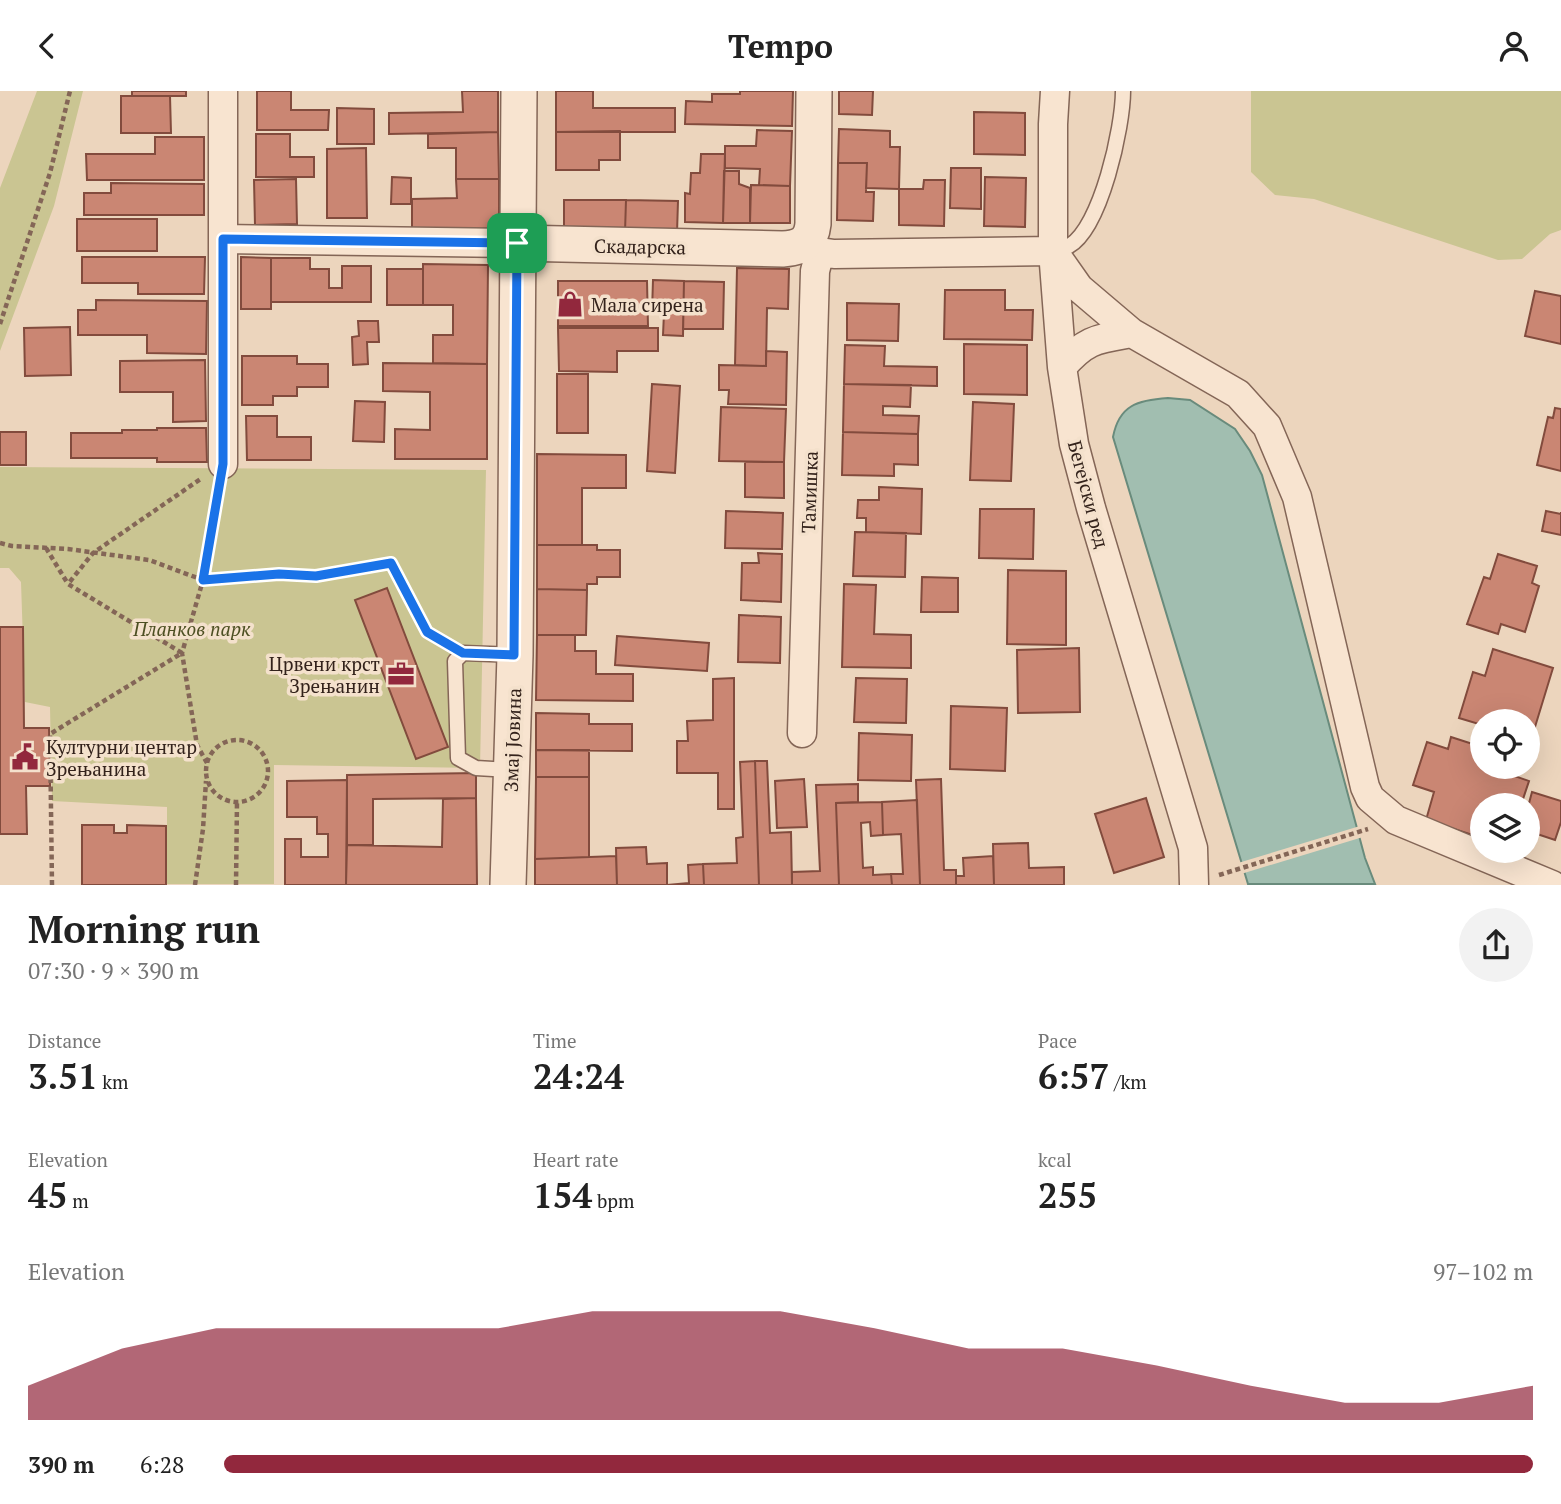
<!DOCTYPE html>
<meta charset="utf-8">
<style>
:root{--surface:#fff;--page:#f2f2f2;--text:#222;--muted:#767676;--accent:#92283d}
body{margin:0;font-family:"PT Serif",serif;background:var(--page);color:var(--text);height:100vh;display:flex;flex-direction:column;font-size:26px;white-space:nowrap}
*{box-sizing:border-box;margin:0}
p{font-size:23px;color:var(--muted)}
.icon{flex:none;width:38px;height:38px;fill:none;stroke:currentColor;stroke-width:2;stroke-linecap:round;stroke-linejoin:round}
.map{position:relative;height:794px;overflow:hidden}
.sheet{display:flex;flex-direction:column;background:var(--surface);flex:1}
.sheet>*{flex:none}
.controls{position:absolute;left:1470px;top:618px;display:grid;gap:14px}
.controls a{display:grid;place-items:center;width:70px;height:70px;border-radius:50%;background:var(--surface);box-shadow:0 7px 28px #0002;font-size:35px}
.pin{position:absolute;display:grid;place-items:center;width:60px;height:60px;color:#fff;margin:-30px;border-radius:14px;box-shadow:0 4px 10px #0006}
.round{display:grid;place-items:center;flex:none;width:74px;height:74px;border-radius:37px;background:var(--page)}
.head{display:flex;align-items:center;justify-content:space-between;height:119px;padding:0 28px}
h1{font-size:38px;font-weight:700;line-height:52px}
.stats{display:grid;grid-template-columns:repeat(3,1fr);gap:10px;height:119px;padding:7px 28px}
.stats div{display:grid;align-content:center}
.stats b{font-size:35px;font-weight:700}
.stats small{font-size:19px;font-weight:400}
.stats p{font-size:19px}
.chart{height:196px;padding:14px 28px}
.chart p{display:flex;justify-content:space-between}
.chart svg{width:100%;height:126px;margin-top:7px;fill:var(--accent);opacity:.7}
ul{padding:0 28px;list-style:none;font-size:23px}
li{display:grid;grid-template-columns:112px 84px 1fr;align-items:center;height:52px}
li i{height:18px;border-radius:9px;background:var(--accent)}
header{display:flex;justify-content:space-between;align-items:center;height:91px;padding:0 28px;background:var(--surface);font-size:32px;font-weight:700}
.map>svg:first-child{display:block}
</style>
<header><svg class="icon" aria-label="back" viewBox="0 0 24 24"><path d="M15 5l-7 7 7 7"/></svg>Tempo<svg class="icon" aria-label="person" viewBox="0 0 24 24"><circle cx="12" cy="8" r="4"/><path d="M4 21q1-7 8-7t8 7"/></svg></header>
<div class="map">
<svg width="1561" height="794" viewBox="0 0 1561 794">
<rect width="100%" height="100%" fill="#ecd5bd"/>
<path fill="#cac592" d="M37,0H83L54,115L0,260V97Z
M1251,0H1561V139L1550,143L1522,168L1498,169L1314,108L1275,104L1251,81Z
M0,376L486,379L480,677L274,674V793H167V716L52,710L50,616L25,611L21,491L9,477H0Z"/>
<path fill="#a1beb0" stroke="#698b7c" stroke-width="2" d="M1168,307L1190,309L1235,338L1250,360L1262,384L1365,767L1375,793H1248L1113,346C1119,314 1138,309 1168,307Z"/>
<path fill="#ecd5bd" d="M1360,735L1363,746L1241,783L1238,772Z"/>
<path fill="#ca8673" stroke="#824b3d" stroke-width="2" d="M132,0H186V5H132Z
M257,0H291V19H329L328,39H257Z
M462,0H498V41L389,43V22L463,21Z
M556,0H593V17H675V41H556Z
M740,0H793L792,35L685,33L686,10L712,11V3H740Z
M839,0H873L872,24L839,23Z
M121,5H170L171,42H121Z
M337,17L374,18V53H337Z
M974,21L1025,22V64L974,63Z
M839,38L890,40V56H900L899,98L866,97L867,72H838Z
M757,39L792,40L790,95L759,94L760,78L725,77V55H756Z
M620,40V69H599V79H556V41Z
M498,41L499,88H456V57H428V43Z
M256,43H290V66H314V86H256Z
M155,46H204V89H87L86,63H155Z
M366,57L367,127H327V58Z
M701,63H725L723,132L685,131V102L690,103L691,82H700Z
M838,72H867L866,101H874L873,130L837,129Z
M951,77H981V118L950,117Z
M724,80H739V93L750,97V132H723Z
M392,86L411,87V113H391Z
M985,86L1026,87L1025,136L984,135Z
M296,88L297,133L255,134L254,89Z
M456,88H499V144L412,145V108L457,107Z
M924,89H945L944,135L899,134V98H923Z
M111,92L204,93V124H84V102H111Z
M751,94L790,95V132H750Z
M564,109H626L625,141L564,140Z
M626,109L678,110L677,142L625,141Z
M77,128H157V160H77Z
M82,166H205L204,203H138V192H82Z
M241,166L271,167V218H241Z
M271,167H310V178H329V197H342V175H371V211H271Z
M423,173L488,174L487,273L433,272V244H453V214H423Z
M737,177L789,178L788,218L767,217L766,275L735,274Z
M387,178H423V214H387Z
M653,189L684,190L683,245L663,244L664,222L652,221Z
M558,190H647L648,235H558Z
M684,190L724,191L723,238H683Z
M945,199H1005V219H1033L1032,249L944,248Z
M1535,200L1561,205V253L1525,245Z
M96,209L207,210L206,263L147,262V244H78V219H96Z
M847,212L899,213L898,250L847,249Z
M358,230H378L379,251H367L368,273L353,274L352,246L359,245Z
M70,236L71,284L25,285L24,237Z
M558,237H658V260H617V281L559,280Z
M964,253L1027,254V304L964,303Z
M845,254L885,255L884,275L937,276V295L844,293Z
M766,260L787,261L786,314L728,313L729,299H719V274L766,275Z
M242,265H297V273H328V296H297V305H273V314H242Z
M205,269L206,330L173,331V301H120V270Z
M383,272L487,273V368H395V338L430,339V301L383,300Z
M557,283H588V342H557Z
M652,293L680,295L675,382L647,380Z
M844,293L911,294L910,316L883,315V324L919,325L918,343L843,341Z
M355,310L385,311L384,351L353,350Z
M973,311L1014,313L1011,390L970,389Z
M721,316L786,318L784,371L719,370Z
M1555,317L1561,318V380L1537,374L1548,326L1553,327Z
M246,325H277V346H311V369H247Z
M157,337H206L207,371H157V367H71V342H122V339H157Z
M0,341H26V374H0Z
M843,341L918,343V374L894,373V385L842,384Z
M537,363L626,364V397H582V454H537Z
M745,371H784V407L745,406Z
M879,396L922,398L921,443L866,441V427H857L858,409H879Z
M980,418H1034L1033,468L979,467Z
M726,420L783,422L782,458L725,457Z
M1546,420L1561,423V421V444L1542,440Z
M855,441L906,442L905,486L853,485Z
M537,454H597V459H620V486H597V493H587V499L537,498Z
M758,462L782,463L781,511L741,509L742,472H759Z
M1498,463L1537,475L1532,492L1539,495L1525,541L1501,533L1498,543L1467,533L1484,486L1490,488Z
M1008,479L1066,480V554L1007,553Z
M922,486L958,487V521H921Z
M844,493L876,494L874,543L911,544V577L842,576Z
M387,497L448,656L416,668L355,509Z
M537,498L587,499L586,544H537Z
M739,524L781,526L780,572L738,571Z
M0,536H23L24,637H49L50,695H26L27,743H0Z
M537,544H575V560H596V583H633V610L536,609Z
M617,545L709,552L707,580L615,574Z
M1079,557L1080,621L1018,622L1017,559Z
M1493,558L1553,577L1531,649H1528V630H1482V634L1459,627L1473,581L1485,585Z
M734,587V718H718V682H677V650H688L687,630L713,629V588Z
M856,587L907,588L906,632L854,631Z
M951,615L1007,617L1005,680L950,678Z
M536,622L589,623V633H632V660L536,659Z
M859,642L912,644L911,690L858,689Z
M1451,646L1482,656V676H1505L1503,681L1529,690L1521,714L1496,706L1493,714H1482V747L1426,729L1434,701L1413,694L1427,651L1448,658Z
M536,659H589V686H536Z
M755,670L759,794H704L703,773L737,772L736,747L743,746L740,671Z
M755,670H767L770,742L791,741L792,794H759Z
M476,682V707L373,708V754H347V684Z
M536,686H589V766L535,768Z
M804,688L807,736L777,737L775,690Z
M941,688L944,779H956V794H920L916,689Z
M347,689L346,794H285V748H301V766H328V743H317V726H287V690Z
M858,693V711L836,712L839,794H792V781L820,780L816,694Z
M1532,701L1561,710V731L1555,749L1528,740V716Z
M476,707L477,794H346L347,754L442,756L443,708Z
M1146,707L1164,766L1114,782L1095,723Z
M917,709L920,794H892L891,783H903L901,743L883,744L882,711Z
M882,711L883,744L871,745L870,731L861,732L863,777L873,776V784L891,783L892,794H839L836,712Z
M82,734H114V742H127V734L166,735V794H82Z
M1028,752L1029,777L1064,776V794H994L993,753Z
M646,756L647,773L667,772V794H617L616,757Z
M616,765L617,794H535V768Z
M993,765L994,794H956V785H964L963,767Z
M703,773L704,794H667L689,792L688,774Z"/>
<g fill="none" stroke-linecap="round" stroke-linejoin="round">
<g stroke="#846657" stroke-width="17">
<path id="service" d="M1053,160C1058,159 1064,158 1069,155C1101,137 1123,36 1123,0
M510,679L476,677L458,667L455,570L463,562L515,564"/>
</g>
<g stroke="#846657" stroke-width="31">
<path id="minor" d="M1055,0L1053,33V160L1062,276L1074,353L1091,417L1193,757L1194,794
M223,148L517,152
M806,152L820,161L834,163L1053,160L1079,197L1132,242L1238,303L1267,335L1297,406L1365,696L1370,707L1396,729L1552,794
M1062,276C1086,248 1097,248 1132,242
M223,373V0
M802,642L815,180L820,161"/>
</g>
<g stroke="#846657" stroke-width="38">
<path id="tertiary" d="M517,152L783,158C800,157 811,152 813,133L814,0
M508,794L515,564L519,0"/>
</g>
<path stroke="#846657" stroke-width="4.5" stroke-dasharray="5 3.5" stroke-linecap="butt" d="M0,233L50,82L70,0
M0,452L12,455L68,458L149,469L203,489L279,483L316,485L392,472L427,541L447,553
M46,457L68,493
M206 680a31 31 0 1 1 62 0a31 31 0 1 1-62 0Z
M207,672L197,654L182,562L203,489L219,398
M1219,784L1368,738
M52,794L50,643L182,562L68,493L93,462L202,387
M195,794L203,738L206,690
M236,794L237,710"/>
<use href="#service" stroke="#f8e4d0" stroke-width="14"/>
<use href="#minor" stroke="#f8e4d0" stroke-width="28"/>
<use href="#tertiary" stroke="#f8e4d0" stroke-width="35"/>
</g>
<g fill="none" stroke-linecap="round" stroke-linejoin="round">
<g stroke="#fff" stroke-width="14">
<path id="route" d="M223,148L517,152L514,564L463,562L427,541L391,472L316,485L279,483L203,489L223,373Z"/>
</g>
<use href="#route" stroke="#1a73e8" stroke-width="9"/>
</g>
<defs>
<g id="shop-bare" transform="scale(2.1)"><path d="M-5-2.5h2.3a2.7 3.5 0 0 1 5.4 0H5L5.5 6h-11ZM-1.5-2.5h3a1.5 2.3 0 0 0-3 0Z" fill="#92283d" stroke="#f4e1cc" stroke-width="2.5" paint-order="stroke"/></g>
<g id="office-bare" transform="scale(2.1)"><path d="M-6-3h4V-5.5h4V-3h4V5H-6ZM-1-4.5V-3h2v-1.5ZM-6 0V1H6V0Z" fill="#92283d" stroke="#f4e1cc" stroke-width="2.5" paint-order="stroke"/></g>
<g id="civic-bare" transform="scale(2.1)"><path d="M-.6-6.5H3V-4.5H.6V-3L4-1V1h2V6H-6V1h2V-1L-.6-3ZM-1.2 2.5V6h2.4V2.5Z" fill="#92283d" stroke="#f4e1cc" stroke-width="2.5" paint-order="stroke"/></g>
</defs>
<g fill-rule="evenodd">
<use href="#shop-bare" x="570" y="213"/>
<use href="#office-bare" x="401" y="583"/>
<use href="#civic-bare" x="25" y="666"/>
</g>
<g text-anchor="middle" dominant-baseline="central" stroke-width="7" stroke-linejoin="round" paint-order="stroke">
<g font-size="19" fill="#33221b" stroke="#f4e1cc">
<text transform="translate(640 155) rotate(1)">Скадарска</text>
<text transform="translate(809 401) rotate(-88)">Тамишка</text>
<text transform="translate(1089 403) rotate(75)">Бегејски ред</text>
<text transform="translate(512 649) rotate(-88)">Змај Јовина</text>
</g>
<g font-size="19" fill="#33221b" stroke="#f4e1cc" text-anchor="start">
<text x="591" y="213">Мала сирена</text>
<text x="380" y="572" text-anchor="end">Црвени крст<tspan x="380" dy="22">Зрењанин</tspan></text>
<text x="46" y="655">Културни центар<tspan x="46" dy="22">Зрењанина</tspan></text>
</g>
<g font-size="19" font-style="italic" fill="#4d4f22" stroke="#f4e1cc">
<text x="192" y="537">Планков парк</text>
</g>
</g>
</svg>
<div class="controls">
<a><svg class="icon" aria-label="locate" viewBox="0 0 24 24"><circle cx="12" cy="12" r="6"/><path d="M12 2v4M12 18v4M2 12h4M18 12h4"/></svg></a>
<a><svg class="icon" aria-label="layers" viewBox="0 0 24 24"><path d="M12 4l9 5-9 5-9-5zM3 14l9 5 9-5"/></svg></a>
</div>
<div class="pin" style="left:517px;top:152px;background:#1e9e55"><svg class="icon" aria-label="arrive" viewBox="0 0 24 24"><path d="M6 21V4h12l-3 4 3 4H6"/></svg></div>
</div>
<section class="sheet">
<div class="head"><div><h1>Morning run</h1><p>07:30 · 9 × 390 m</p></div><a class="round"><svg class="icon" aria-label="share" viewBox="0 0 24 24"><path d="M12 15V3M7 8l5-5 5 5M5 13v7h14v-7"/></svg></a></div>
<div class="stats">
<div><p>Distance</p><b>3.51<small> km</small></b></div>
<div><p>Time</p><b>24:24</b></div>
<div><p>Pace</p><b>6:57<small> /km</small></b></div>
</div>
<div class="stats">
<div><p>Elevation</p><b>45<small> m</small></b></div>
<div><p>Heart rate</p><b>154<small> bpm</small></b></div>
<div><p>kcal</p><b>255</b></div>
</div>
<div class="chart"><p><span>Elevation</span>97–102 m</p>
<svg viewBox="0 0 160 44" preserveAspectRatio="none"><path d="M0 44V32L10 19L20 12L30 12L40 12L50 12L60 6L70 6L80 6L90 12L100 19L110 19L120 25L130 32L140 38L150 38L160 32V44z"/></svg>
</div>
<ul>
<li><b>390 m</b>6:28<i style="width:100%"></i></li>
</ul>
</section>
